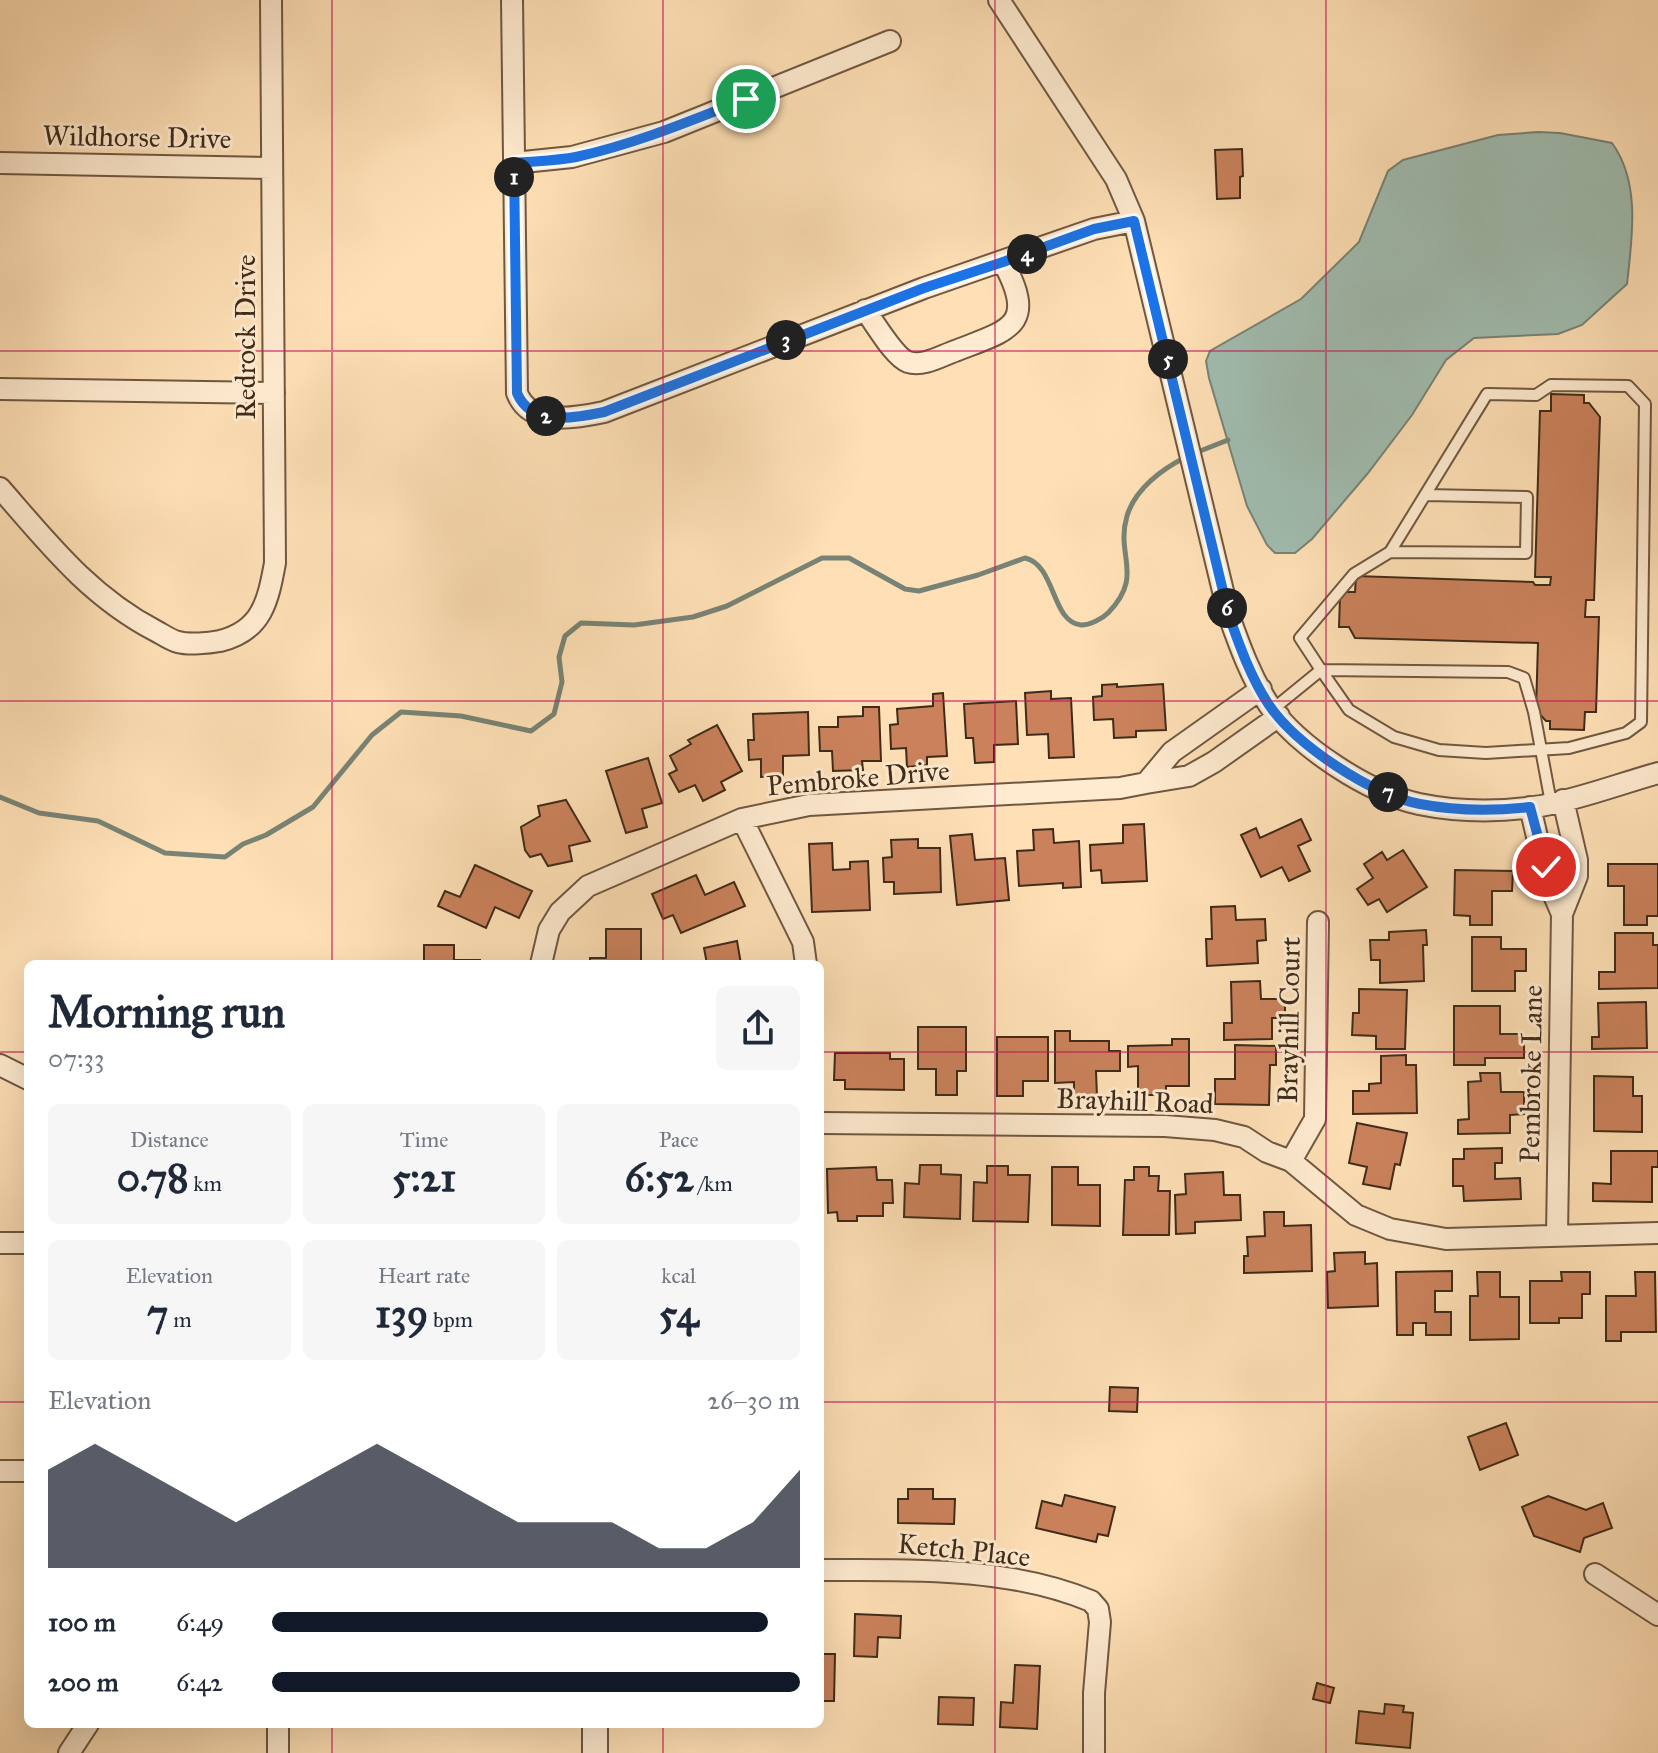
<!DOCTYPE html>
<meta charset="utf-8">
<style>
:root{--surface:#fff;--page:#f6f6f7;--text:#1f2937;--muted:#747a83;--accent:#111827}
body{margin:0;font-family:"IM FELL Great Primer",serif;background:var(--page);color:var(--text);height:100vh;display:flex;flex-direction:column;font-size:30px;white-space:nowrap}
*{box-sizing:border-box;margin:0}
p{font-size:26px;color:var(--muted)}
.icon{flex:none;width:44px;height:44px;fill:none;stroke:currentColor;stroke-width:2;stroke-linecap:round;stroke-linejoin:round}
.map{position:relative;flex:1;overflow:hidden}
.sheet{position:absolute;left:24px;top:960px;width:800px;height:768px;display:flex;flex-direction:column;background:var(--surface);border-radius:12px;box-shadow:0 8px 32px #0002}
.sheet>*{flex:none}
.pin{position:absolute;display:grid;place-items:center;width:68px;height:68px;color:#fff;margin:-34px;border:4px solid #fff;border-radius:50%;box-shadow:0 2px 8px #0007}
.km{position:absolute;width:40px;height:40px;margin:-20px;border-radius:50%;background:#222;color:#fff;font-size:22px;line-height:40px;text-align:center}
.round{display:grid;place-items:center;flex:none;width:84px;height:84px;border-radius:12px;background:var(--page)}
.head{display:flex;align-items:center;justify-content:space-between;height:136px;padding:0 24px}
h1{font-size:44px;font-weight:800;line-height:60px}
.figures{display:grid;grid-template-columns:repeat(3,1fr);gap:12px;height:136px;padding:8px 24px}
.figures div{display:grid;align-content:center;border-radius:12px;background:var(--page);text-align:center}
.figures b{font-size:40px;font-weight:800}
.figures small{font-size:22px;font-weight:400}
.figures p{font-size:22px}
.chart{height:224px;padding:16px 24px}
.chart p{display:flex;justify-content:space-between}
.chart svg{width:100%;height:144px;margin-top:8px;fill:var(--accent);opacity:.7}
ul{padding:0 24px;list-style:none;font-size:26px}
li{display:grid;grid-template-columns:128px 96px 1fr;align-items:center;height:60px}
li i{height:20px;border-radius:10px;background:var(--accent)}
.map>svg:first-child{display:block}
</style>
<div class="map">
<svg width="1658" height="1753" viewBox="0 0 1658 1753">
<rect width="100%" height="100%" fill="#ffe0b6"/>
<filter id="stains"><feTurbulence type="fractalNoise" baseFrequency=".0025" numOctaves="4"/><feColorMatrix values="0 0 0 0 .2 0 0 0 0 .09 0 0 0 0 .02 0 0 0 .5 -.17"/></filter>
<radialGradient id="worn" r=".72"><stop offset=".6" stop-color="#630" stop-opacity="0"/><stop offset="1" stop-color="#630" stop-opacity=".3"/></radialGradient>
<path fill="#a0bdb1" stroke="#798375" stroke-width="2" d="M1538,132L1560,133L1612,143C1641,183 1632,238 1627,284L1582,325L1558,334L1474,338L1446,360L1412,415L1368,473L1312,539L1295,553H1275L1267,545L1247,506L1209,378L1206,361L1210,351L1301,299L1359,242L1388,171L1403,160L1498,135Z"/>
<g fill="none" stroke-linecap="round" stroke-linejoin="round">
<path stroke="#798375" stroke-width="5" d="M1195,453L1228,440
M0,797L39,813L98,821L165,853L225,857L243,844L266,835L313,807L372,735L401,712L461,716L531,731L554,714L562,682L559,657L565,636L581,623L634,625L693,617L727,606L822,558H849L905,589L919,591L978,575L1025,558C1056,565 1051,622 1081,625C1090,625 1102,619 1108,613C1145,575 1115,556 1127,516C1135,489 1162,469 1186,457"/>
</g>
<path fill="#cb825c" stroke="#3f2b1a" stroke-width="2" d="M1242,149L1243,176L1240,177V198L1217,199L1215,150Z
M1551,394L1584,395V403H1589L1600,417L1594,600H1586L1585,617H1599L1596,712H1585L1584,730L1550,729V721H1546L1536,710L1538,643L1355,638L1349,627H1339L1340,597L1346,592H1355L1356,576L1533,582L1535,585H1550L1551,577H1535L1540,411H1551Z
M1117,684V687L1163,684L1166,730L1136,731V737L1114,738L1113,719L1094,720L1093,697L1102,696V685Z
M1051,691V699L1071,698L1074,757L1049,758L1048,734L1027,735L1025,693Z
M943,693L947,756L927,757V765L907,767L906,748L891,749L890,725L898,724L897,709L933,706V694Z
M1016,701L1018,744L994,745V762L975,763L973,738H966L964,704Z
M863,707H879L881,761H862L863,770L833,771L832,751H820L819,727H838V717L863,716Z
M808,712L809,755L783,756V776L761,777V759L749,760L748,740H754L753,714Z
M717,725L742,771L721,782L725,790L703,801L695,785L679,792L669,774L677,770L670,756L691,744L688,740Z
M648,758L662,803L642,809L647,827L626,833L606,771Z
M566,800L590,841L569,846L572,861L548,866L541,854L530,857L525,850L521,827L540,816L538,806Z
M1301,819L1311,840L1298,846L1310,871L1289,881L1282,867L1261,877L1241,835L1256,828L1260,838Z
M1144,824L1147,881L1102,883L1101,870L1091,871L1090,845L1123,843V825Z
M1053,829L1054,843L1079,841L1081,887L1063,888V883L1019,886L1017,851L1034,850L1033,830Z
M972,834L975,860L1005,858L1009,900L957,905L950,836Z
M918,839V848H940L941,892L894,894V882H884L883,858L892,857L891,840Z
M832,843L833,870L850,869V862L868,861L870,910L812,912L809,844Z
M1403,850L1427,887L1387,912L1379,899L1368,905L1357,889L1373,878L1364,864L1382,852L1387,860Z
M1608,864H1658V916H1647V925H1624V886H1608Z
M475,865L532,891L519,918L495,907L486,928L438,906L445,891L460,897Z
M1455,870L1513,871L1512,891H1492V925H1470V916L1454,915Z
M696,875L705,895L734,882L745,906L681,933L673,915L663,919L652,894Z
M1235,906L1236,920L1265,919L1266,940L1257,941L1258,963L1207,966L1206,939H1212L1211,907Z
M606,929H641V964H590V958H606Z
M1426,930L1427,945H1423L1424,981L1380,983V960H1371L1370,940H1389V932Z
M1615,933H1653V945H1658V988L1599,989V972H1615Z
M1472,937H1501V949H1526V971H1515V991H1472Z
M737,941L741,964H707L704,948Z
M424,945H454V960H480V964H424Z
M1260,981L1261,999H1285V1018H1272V1039L1224,1040V1023H1232L1231,982Z
M1359,989L1407,990L1405,1049H1376V1036L1352,1035L1353,1013H1359Z
M1646,1002L1647,1048L1592,1049V1037H1599L1598,1003Z
M1454,1006H1500V1034H1524V1058H1485V1065H1454Z
M918,1027H966V1071H957V1095H936V1069H918Z
M1055,1031H1070V1041H1109V1051H1120V1071H1096L1097,1097H1074V1082L1055,1083Z
M997,1037H1048V1081H1023V1096H997Z
M1172,1039H1189V1086H1166V1095H1138V1066L1128,1067V1046L1172,1045Z
M1235,1045L1276,1046V1065H1270L1269,1105L1215,1104V1079H1235Z
M835,1053H890V1059H904V1090L845,1089V1080H834Z
M1406,1055V1065H1416L1417,1113L1353,1114V1091H1369V1084L1381,1083V1056Z
M1480,1073H1500L1501,1092H1524V1114L1510,1115V1133L1458,1134V1120L1469,1119L1468,1082L1481,1081Z
M1594,1076L1633,1077V1096H1642V1132L1594,1131Z
M1357,1123L1407,1133L1400,1165L1395,1164L1390,1189L1363,1184L1367,1167L1349,1163Z
M1502,1148V1163H1495V1179L1520,1178L1521,1199L1464,1201L1463,1186H1453V1159H1464V1149Z
M1611,1151H1658V1167H1652V1202L1593,1201V1183L1611,1184Z
M920,1165H941V1174L961,1175L960,1219L904,1217L905,1183L919,1184Z
M987,1166H1008V1175H1030L1028,1222L973,1221L974,1182L987,1183Z
M876,1167L877,1180H892L893,1203H883V1216H857V1221H838L837,1212L828,1213L827,1169Z
M1052,1167H1078V1185H1100V1226L1052,1225Z
M1134,1167H1149V1176H1159L1158,1191H1170L1169,1235H1123L1125,1180H1134Z
M1223,1172L1224,1195H1240L1241,1220L1195,1222V1233L1176,1234L1175,1195L1186,1194L1185,1174Z
M1264,1212H1284V1226L1311,1225L1312,1271L1244,1273V1256H1248L1247,1237L1265,1236Z
M1365,1252V1264L1377,1263L1378,1306L1328,1308L1327,1272L1335,1271L1334,1253Z
M1452,1271V1291H1435V1312H1451V1335H1426V1323H1413V1335H1397L1396,1272Z
M1477,1272H1500V1297H1519V1339L1470,1340V1296H1478Z
M1561,1272H1590V1294H1582V1318H1559V1323H1530V1281H1562Z
M1635,1272H1655L1656,1332H1621V1341H1606V1296H1636Z
M1110,1387L1138,1388L1137,1412L1109,1411Z
M1506,1423L1518,1455L1480,1470L1468,1437Z
M908,1489H933V1499H955L954,1524L898,1523V1499H908Z
M1065,1495L1115,1507L1108,1536L1098,1534L1096,1542L1036,1528L1042,1501L1062,1506Z
M1548,1496L1586,1510L1603,1503L1612,1528L1584,1538L1580,1552L1534,1536L1522,1507Z
M855,1614L901,1616L900,1638L878,1637L877,1657L854,1656Z
M820,1654H835L834,1701H820Z
M1015,1665L1040,1666L1037,1729L1000,1727L1001,1702L1013,1703Z
M1317,1683L1334,1688L1330,1703L1313,1699Z
M939,1697L974,1698L973,1725L938,1724Z
M1385,1704L1404,1706L1403,1712L1413,1713L1410,1748L1356,1743L1359,1711L1384,1714Z"/>
<g fill="none" stroke-linecap="round" stroke-linejoin="round">
<g stroke="#6f5841" stroke-width="14">
<path id="service" d="M1390,552L1526,553L1527,497L1426,495
M1321,670L1508,672L1524,678L1534,712L1551,803
M1273,709L1321,670L1300,638L1354,574L1390,552L1487,394L1536,395L1551,385L1628,386L1645,404L1641,722L1626,733L1569,748L1486,753L1439,750L1394,737L1349,710L1321,670"/>
</g>
<g stroke="#6f5841" stroke-width="24">
<path id="minor" d="M512,0L517,393C530,427 576,418 604,412L924,288L1094,229L1134,221
M999,0L1116,179L1134,221L1229,616C1240,647 1251,677 1269,705C1298,747 1369,793 1419,804C1458,812 1502,812 1541,806C1580,799 1619,784 1658,773
M0,163L272,168
M514,163L572,157L664,132L890,41
M865,310C875,323 894,357 908,362C923,367 941,356 955,351C1009,330 1038,326 1003,262
M0,389L274,393
M0,488C48,543 89,596 156,631C162,634 170,640 178,642C189,645 209,643 220,641C262,631 268,601 275,563L271,0
M1261,689L1172,752L1146,783L1189,776L1214,762L1279,716
M1530,807L1547,879L1562,914L1577,876V860L1563,800
M742,819L803,942L806,964
M541,964L549,930L560,912L588,886L742,819L809,805L1120,788L1146,783
M0,1065L28,1079
M820,1123L1165,1126L1215,1130L1244,1137L1267,1152L1291,1161L1356,1215L1390,1229L1446,1239L1658,1233
M1291,1161L1315,1119L1318,922
M1557,1235L1562,914
M0,1243H28
M0,1471H28
M820,1570C909,1570 1007,1566 1091,1601L1098,1609L1100,1622L1094,1693V1753
M1595,1574L1658,1615
M278,1724V1753
M69,1753L88,1724"/>
</g>
<g stroke="#6f5841" stroke-width="28">
<path id="tertiary" d="M595,1724V1753"/>
</g>
<use href="#service" stroke="#ffebd0" stroke-width="10"/>
<use href="#minor" stroke="#ffebd0" stroke-width="20"/>
<use href="#tertiary" stroke="#ffebd0" stroke-width="24"/>
</g>
<g fill="none" stroke-linecap="round" stroke-linejoin="round">
<g stroke="#fff" stroke-width="16">
<path id="route" d="M746,99C690,121 635,144 576,157C556,161 534,161 514,163L517,393C531,427 576,418 604,412L924,288L1003,262L1094,229L1134,221L1229,616C1240,647 1251,678 1269,705C1297,746 1372,795 1420,804C1456,811 1494,811 1530,807L1546,867"/>
</g>
<use href="#route" stroke="#1a73e8" stroke-width="10"/>
</g>
<path fill="none" stroke="#c2185b" stroke-width="2" stroke-opacity="0.55" d="M332,0V964M663,0V964M995,0V1753M1326,0V1753M0,351H1658M0,701H1658M0,1052H28M820,1052H1658M0,1402H28M820,1402H1658M332,1724V1753M663,1724V1753"/>
<g text-anchor="middle" dominant-baseline="central" stroke-width="6" stroke-linejoin="round" paint-order="stroke">
<g font-size="28" fill="#3f2b1a" stroke="#ffebd0">
<text transform="translate(137 137) rotate(1)">Wildhorse Drive</text>
<text transform="translate(245 337) rotate(-90)">Redrock Drive</text>
<text transform="translate(858 778) rotate(-5)">Pembroke Drive</text>
<text transform="translate(1289 1020) rotate(-89)">Brayhill Court</text>
<text transform="translate(1531 1074) rotate(-89)">Pembroke Lane</text>
<text transform="translate(1135 1101) rotate(2)">Brayhill Road</text>
<text transform="translate(964 1550) rotate(6)">Ketch Place</text>
</g>
</g>
<rect width="100%" height="100%" filter="url(#stains)"/>
<rect width="100%" height="100%" fill="url(#worn)"/>
</svg>
<div class="pin" style="left:746px;top:99px;background:#1e9e55"><svg class="icon" aria-label="arrive" viewBox="0 0 24 24"><path d="M6 21V4h12l-3 4 3 4H6"/></svg></div>
<div class="pin" style="left:1546px;top:867px;background:#d93025"><svg class="icon" aria-label="check" viewBox="0 0 24 24"><path d="M5 12l5 5 9-10"/></svg></div>
<b class="km" style="left:514px;top:177px">1</b>
<b class="km" style="left:546px;top:416px">2</b>
<b class="km" style="left:786px;top:340px">3</b>
<b class="km" style="left:1027px;top:254px">4</b>
<b class="km" style="left:1168px;top:359px">5</b>
<b class="km" style="left:1227px;top:608px">6</b>
<b class="km" style="left:1388px;top:792px">7</b>
<section class="sheet">
<div class="head"><div><h1>Morning run</h1><p>07:33</p></div><a class="round"><svg class="icon" aria-label="share" viewBox="0 0 24 24"><path d="M12 15V3M7 8l5-5 5 5M5 13v7h14v-7"/></svg></a></div>
<div class="figures">
<div><p>Distance</p><b>0.78<small> km</small></b></div>
<div><p>Time</p><b>5:21</b></div>
<div><p>Pace</p><b>6:52<small> /km</small></b></div>
</div>
<div class="figures">
<div><p>Elevation</p><b>7<small> m</small></b></div>
<div><p>Heart rate</p><b>139<small> bpm</small></b></div>
<div><p>kcal</p><b>54</b></div>
</div>
<div class="chart"><p><span>Elevation</span>26–30 m</p>
<svg viewBox="0 0 160 44" preserveAspectRatio="none"><path d="M0 44V14L10 6L20 14L30 22L40 30L50 22L60 14L70 6L80 14L90 22L100 30L110 30L120 30L130 38L140 38L150 30L160 14V44z"/></svg>
</div>
<ul>
<li><b>100 m</b>6:49<i style="width:94%"></i></li>
<li><b>200 m</b>6:42<i style="width:100%"></i></li>
</ul>
</section>
</div>
